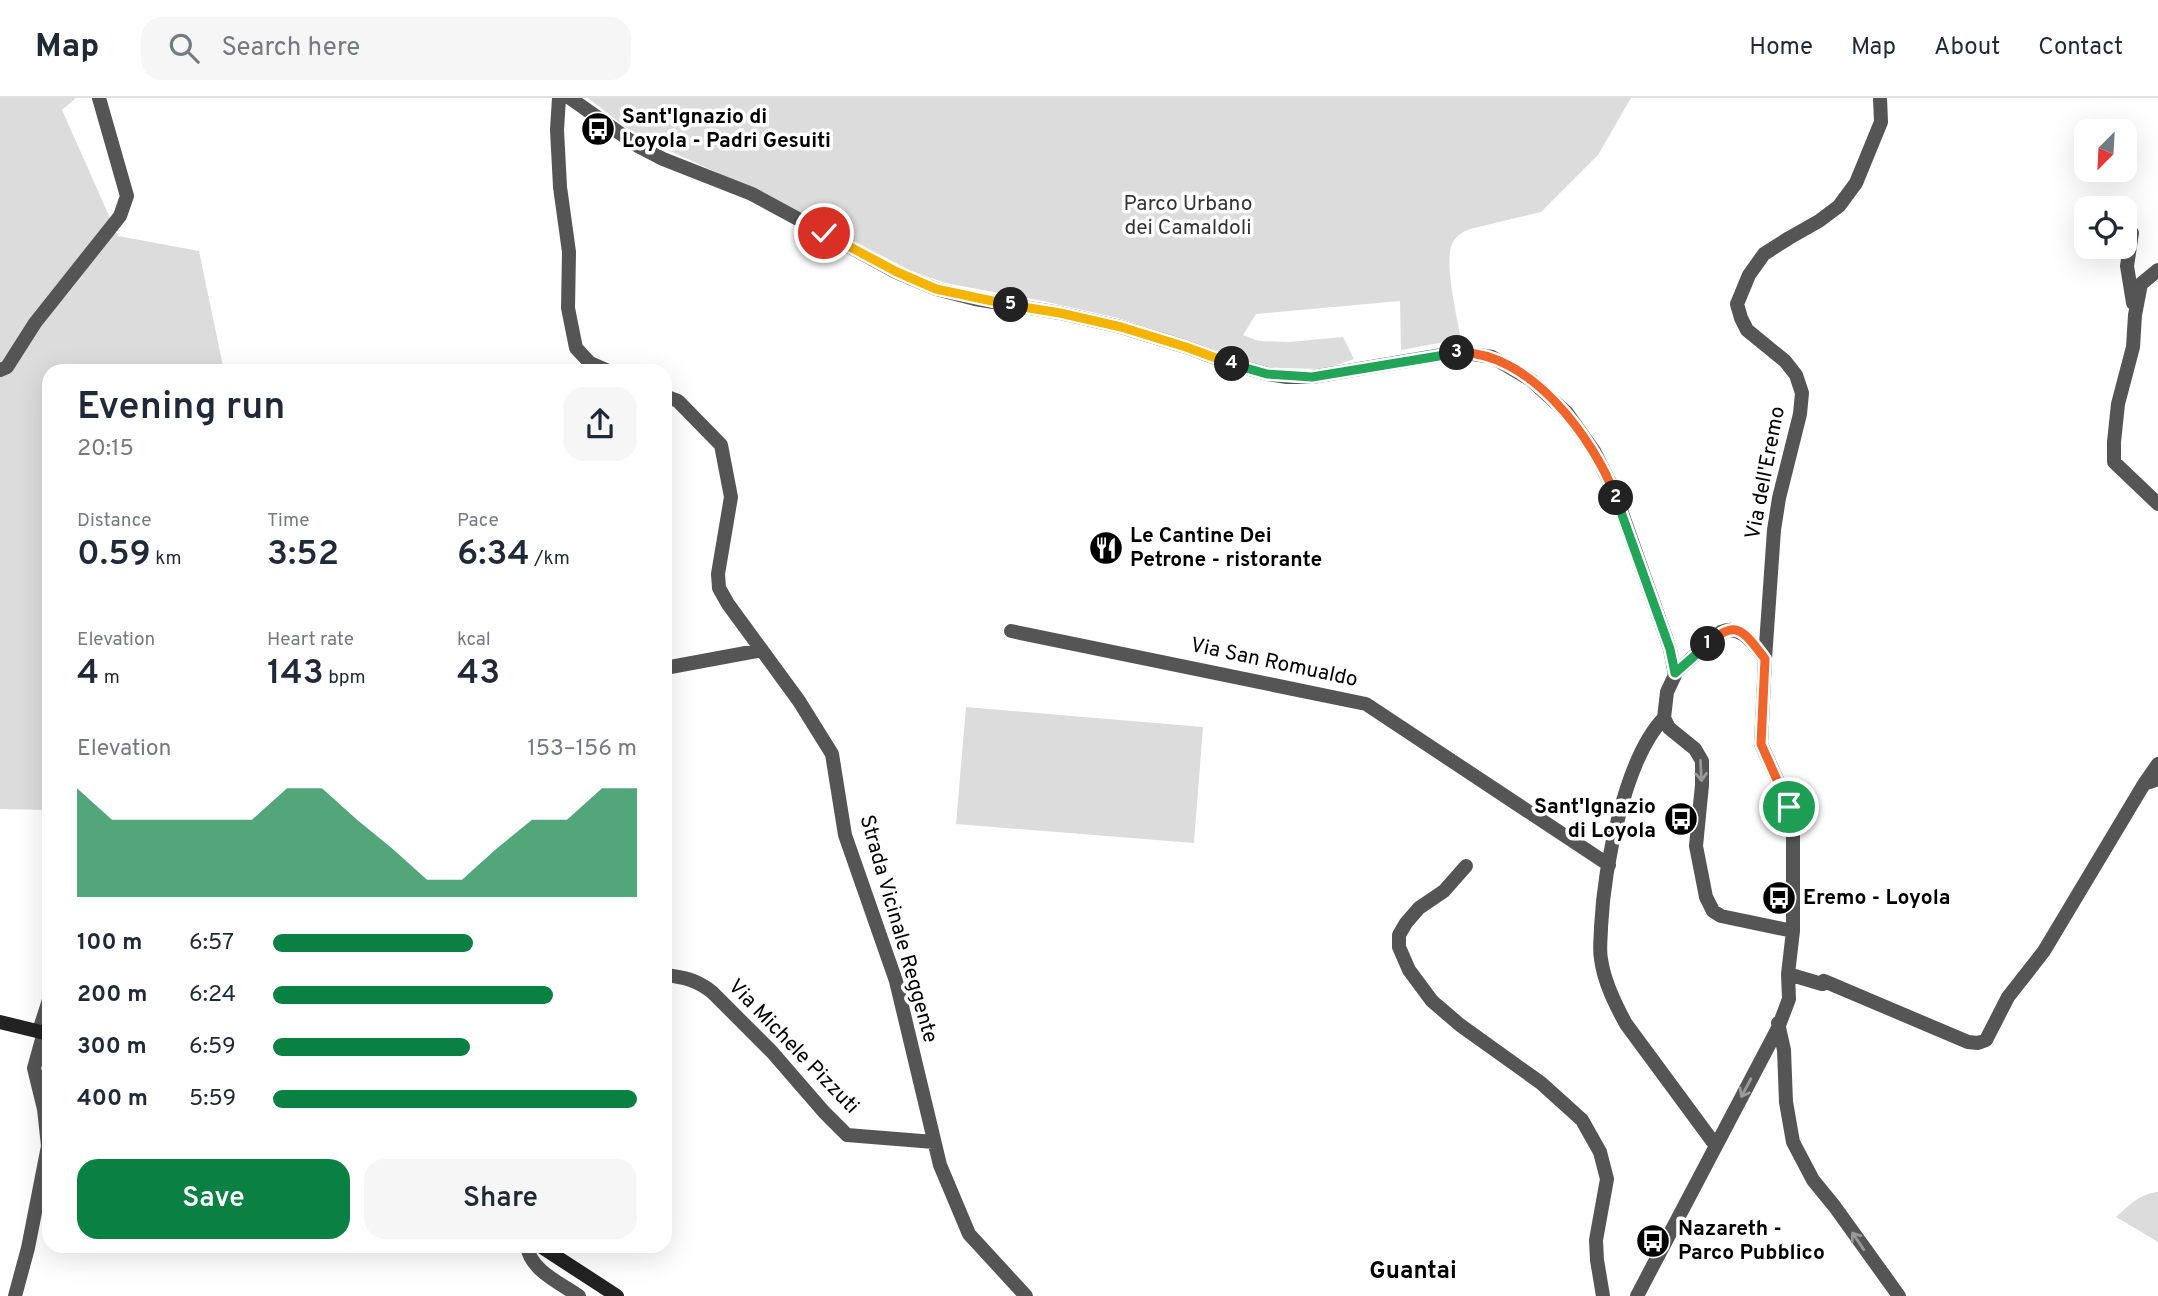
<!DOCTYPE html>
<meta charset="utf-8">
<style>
:root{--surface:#fff;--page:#f6f6f7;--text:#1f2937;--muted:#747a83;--line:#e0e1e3;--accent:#0b8043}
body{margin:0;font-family:Overpass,sans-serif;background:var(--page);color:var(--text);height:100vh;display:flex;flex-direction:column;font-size:26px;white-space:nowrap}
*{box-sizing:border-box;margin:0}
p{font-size:23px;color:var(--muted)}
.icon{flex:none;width:38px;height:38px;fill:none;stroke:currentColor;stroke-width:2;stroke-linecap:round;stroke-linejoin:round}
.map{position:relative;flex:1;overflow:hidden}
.details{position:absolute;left:42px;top:266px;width:630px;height:889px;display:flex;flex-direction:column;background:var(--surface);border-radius:21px;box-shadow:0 7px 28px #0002}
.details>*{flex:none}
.needle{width:46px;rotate:204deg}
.tools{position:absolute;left:2074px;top:21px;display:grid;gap:14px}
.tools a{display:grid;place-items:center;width:63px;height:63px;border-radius:14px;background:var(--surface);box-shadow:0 7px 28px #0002;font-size:35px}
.pin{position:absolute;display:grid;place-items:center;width:60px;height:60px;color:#fff;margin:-30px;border:4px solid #fff;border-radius:50%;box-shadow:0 2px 7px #0007}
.km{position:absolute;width:35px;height:35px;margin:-18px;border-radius:50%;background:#222;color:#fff;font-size:19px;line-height:35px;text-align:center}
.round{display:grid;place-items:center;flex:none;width:74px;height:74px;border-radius:21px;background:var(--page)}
.overview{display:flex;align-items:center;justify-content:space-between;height:119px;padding:0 35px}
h1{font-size:38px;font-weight:600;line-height:52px}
.figures{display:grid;grid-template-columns:repeat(3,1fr);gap:10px;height:119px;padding:7px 35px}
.figures div{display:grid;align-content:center}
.figures b{font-size:35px;font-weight:600}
.figures small{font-size:19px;font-weight:400}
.figures p{font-size:19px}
.chart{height:196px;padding:14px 35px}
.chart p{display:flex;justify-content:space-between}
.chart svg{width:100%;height:126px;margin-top:7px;fill:var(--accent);opacity:.7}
.primary-button{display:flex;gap:14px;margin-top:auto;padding:14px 35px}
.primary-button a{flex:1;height:80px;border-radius:21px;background:var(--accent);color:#fff;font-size:28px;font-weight:600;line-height:80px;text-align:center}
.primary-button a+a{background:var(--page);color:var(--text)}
ul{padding:0 35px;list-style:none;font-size:23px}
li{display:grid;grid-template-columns:112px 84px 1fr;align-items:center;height:52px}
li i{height:18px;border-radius:9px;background:var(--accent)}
header{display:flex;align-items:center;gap:42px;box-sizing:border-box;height:98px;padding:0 35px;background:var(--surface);border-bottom:2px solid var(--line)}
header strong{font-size:33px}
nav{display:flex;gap:38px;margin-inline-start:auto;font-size:24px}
.search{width:490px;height:63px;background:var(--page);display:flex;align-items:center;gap:18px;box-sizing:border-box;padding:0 24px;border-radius:21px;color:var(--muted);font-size:26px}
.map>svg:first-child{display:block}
</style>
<header>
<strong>Map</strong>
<div class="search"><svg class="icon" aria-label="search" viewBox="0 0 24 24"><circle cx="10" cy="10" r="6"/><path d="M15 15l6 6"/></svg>Search here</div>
<nav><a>Home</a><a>Map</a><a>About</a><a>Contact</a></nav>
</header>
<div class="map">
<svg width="2158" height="1198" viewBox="0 0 2158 1198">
<rect width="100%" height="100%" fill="#fff"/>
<path fill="#dcdcdc" d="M0,0H76L62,12L118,138L199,153L224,273H49V712L0,711Z
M588,0H1631L1598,57L1541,114L1470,131C1463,134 1457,137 1453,144C1443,160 1457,220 1461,241L1401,252L1400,203L1256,216L1243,237L1259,243L1289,244L1343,239L1354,261L1324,271L1269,270L1118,220L1043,203L945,185L909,172L770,99L655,46L624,28Z
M966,609L1203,629L1194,745L956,726Z
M2158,1094V1144L2116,1119C2128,1108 2141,1095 2158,1094Z"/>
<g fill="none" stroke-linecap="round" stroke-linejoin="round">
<path stroke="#555" stroke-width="14" d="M559,0L557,32L560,89L569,154L568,210L576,250L590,265L608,273
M570,0L638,48L663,61L752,96L896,174L936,191L975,201L1060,215L1121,229L1186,249L1226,264L1267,276L1287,279H1312L1460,254L1492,259L1531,282L1567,315L1594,353L1615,395L1670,551L1675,577L1667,594L1664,620L1669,630L1695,651L1702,663V687L1696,748L1706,799L1713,813L1721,818L1793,833
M2132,135L2127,168L2133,205
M2158,172L2141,186L2135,217L2133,249L2118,306L2114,344V364L2158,406
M0,272L7,269L35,225L120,118L127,98L99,0
M665,298L678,303L721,347L731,399L718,476L719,490L728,506L799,603L832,656L845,737L896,883L940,1067L969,1136L1026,1198
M1011,533L1366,606L1609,767
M665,570L762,552
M1675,575L1721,534C1741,525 1754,547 1765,561
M1664,620C1624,661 1604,772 1601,829C1601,839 1599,851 1601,861C1604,884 1615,906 1626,926L1716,1048
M2144,686L2158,666
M1466,768L1444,793L1419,810L1406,825L1399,837V849L1409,872L1432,903L1460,927L1541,985L1582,1022L1600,1054L1607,1081L1596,1142L1597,1162L1603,1198
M1788,876L1822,886L1824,883L1968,944L1978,945L1986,942L2008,899L2044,853L2144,686L2158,681
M665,877C684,879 697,882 712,894L772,954L824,1014L847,1037L934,1044
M1778,925L1784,952L1786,1004L1793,1044L1813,1082L1835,1109L1899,1198
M39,933L49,902
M527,1148C530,1172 560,1185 579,1198
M15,1198L28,1150L48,1048L44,1011L34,970L44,934
M1637,1198L1778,930L1789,901L1788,876L1793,833V726L1789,708L1761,646L1765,561L1774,432L1779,400L1800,316L1802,295L1796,277L1785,263L1747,232L1741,220L1737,206L1749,177L1764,156L1789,140L1819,123L1839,108L1856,85L1881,24L1880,0"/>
<path stroke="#222" stroke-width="14" d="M0,924L49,936
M540,1148L617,1198"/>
</g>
<defs><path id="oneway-shaft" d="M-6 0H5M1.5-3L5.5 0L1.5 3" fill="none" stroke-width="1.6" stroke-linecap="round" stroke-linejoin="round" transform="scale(1.75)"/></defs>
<g stroke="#999">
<use href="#oneway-shaft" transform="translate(1701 673) rotate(87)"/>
<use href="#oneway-shaft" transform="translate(1746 990) rotate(118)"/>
<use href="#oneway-shaft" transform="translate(1858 1143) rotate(-124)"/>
</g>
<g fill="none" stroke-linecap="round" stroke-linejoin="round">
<g stroke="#fff" stroke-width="14">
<path id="split-1" d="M1708,546C1737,519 1744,534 1765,561L1761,646L1789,709"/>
</g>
<g stroke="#fff" stroke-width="14">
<path id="split-2" d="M1616,400L1670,551L1675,575L1708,546"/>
</g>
<g stroke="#fff" stroke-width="14">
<path id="split-3" d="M1457,255C1528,251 1594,340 1616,400"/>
</g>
<g stroke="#fff" stroke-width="14">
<path id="split-4" d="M1232,266L1267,276L1312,279L1457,255"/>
</g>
<g stroke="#fff" stroke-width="14">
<path id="split-5" d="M1011,207L1060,215L1121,229L1186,249L1232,266"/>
</g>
<g stroke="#fff" stroke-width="14">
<path id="split-6" d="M824,135L897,174L936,191L1011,207"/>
</g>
<use href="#split-1" stroke="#f0652b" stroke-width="9"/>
<use href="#split-2" stroke="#22a559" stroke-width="9"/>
<use href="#split-3" stroke="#f0652b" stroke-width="9"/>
<use href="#split-4" stroke="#22a559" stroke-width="9"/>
<use href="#split-5" stroke="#f5b400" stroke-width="9"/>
<use href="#split-6" stroke="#f5b400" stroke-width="9"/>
</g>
<defs>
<g id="bus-disc" transform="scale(1.75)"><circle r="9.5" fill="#000" stroke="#fff"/><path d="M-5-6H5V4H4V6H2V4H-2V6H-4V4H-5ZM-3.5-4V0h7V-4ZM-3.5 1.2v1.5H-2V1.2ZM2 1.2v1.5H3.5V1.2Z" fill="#fff"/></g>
<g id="restaurant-disc" transform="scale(1.75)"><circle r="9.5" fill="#000" stroke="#fff"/><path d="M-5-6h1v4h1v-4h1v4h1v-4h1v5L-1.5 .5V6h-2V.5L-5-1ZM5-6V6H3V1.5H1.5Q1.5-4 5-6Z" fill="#fff"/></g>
</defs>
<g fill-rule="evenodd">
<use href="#bus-disc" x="598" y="31"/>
<use href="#restaurant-disc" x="1106" y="450"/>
<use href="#bus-disc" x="1681" y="721"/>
<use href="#bus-disc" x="1779" y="800"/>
<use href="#bus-disc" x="1653" y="1143"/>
</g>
<g text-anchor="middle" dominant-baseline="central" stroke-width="7" stroke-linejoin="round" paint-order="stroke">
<g font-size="21" font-weight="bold" fill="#000" stroke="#fff" text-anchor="start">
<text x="622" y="19">Sant'Ignazio di<tspan x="622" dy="24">Loyola - Padri Gesuiti</tspan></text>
<text x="1130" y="438">Le Cantine Dei<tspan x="1130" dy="24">Petrone - ristorante</tspan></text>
<text x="1656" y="709" text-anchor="end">Sant'Ignazio<tspan x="1656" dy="24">di Loyola</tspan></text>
<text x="1803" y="800">Eremo - Loyola</text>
<text x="1678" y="1131">Nazareth -<tspan x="1678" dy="24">Parco Pubblico</tspan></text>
</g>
<g font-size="21" fill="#333" stroke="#fff">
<text x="1188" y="106">Parco Urbano<tspan x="1188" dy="24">dei Camaldoli</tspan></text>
</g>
<g font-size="21" fill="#000" stroke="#fff">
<text transform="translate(1766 375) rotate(-79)">Via dell'Eremo</text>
<text transform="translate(1274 565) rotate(12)">Via San Romualdo</text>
<text transform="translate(898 831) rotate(74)">Strada Vicinale Reggente</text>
<text transform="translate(793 949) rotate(46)">Via Michele Pizzuti</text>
</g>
<g font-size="24" font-weight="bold" fill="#000" stroke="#fff">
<text x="1413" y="1174">Guantai</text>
</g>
</g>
</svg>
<div class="tools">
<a><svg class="needle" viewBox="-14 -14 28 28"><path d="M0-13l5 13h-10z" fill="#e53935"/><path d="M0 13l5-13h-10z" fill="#747a83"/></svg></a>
<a><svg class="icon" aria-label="locate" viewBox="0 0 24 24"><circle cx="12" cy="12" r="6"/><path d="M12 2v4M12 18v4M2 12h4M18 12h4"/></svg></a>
</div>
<div class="pin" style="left:1789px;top:709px;background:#1e9e55"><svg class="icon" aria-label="arrive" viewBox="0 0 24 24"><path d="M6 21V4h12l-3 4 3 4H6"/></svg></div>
<div class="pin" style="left:824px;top:135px;background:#d93025"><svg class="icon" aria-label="check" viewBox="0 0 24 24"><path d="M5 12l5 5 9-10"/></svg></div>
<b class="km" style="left:1708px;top:546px">1</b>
<b class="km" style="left:1616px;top:400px">2</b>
<b class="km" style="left:1457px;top:255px">3</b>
<b class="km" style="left:1232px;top:266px">4</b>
<b class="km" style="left:1011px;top:207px">5</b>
<section class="details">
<div class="overview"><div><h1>Evening run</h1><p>20:15</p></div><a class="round"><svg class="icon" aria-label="share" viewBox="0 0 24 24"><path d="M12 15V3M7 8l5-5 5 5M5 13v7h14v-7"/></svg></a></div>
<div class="figures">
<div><p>Distance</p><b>0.59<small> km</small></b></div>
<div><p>Time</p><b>3:52</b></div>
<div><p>Pace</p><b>6:34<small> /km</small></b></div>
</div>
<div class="figures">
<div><p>Elevation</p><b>4<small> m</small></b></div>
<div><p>Heart rate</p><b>143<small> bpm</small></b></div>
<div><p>kcal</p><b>43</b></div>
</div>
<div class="chart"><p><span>Elevation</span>153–156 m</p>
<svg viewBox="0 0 160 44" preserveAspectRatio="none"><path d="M0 44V6L10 17L20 17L30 17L40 17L50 17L60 6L70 6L80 17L90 27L100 38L110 38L120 27L130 17L140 17L150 6L160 6V44z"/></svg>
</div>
<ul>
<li><b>100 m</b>6:57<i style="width:55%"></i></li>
<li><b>200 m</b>6:24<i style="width:77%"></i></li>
<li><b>300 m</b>6:59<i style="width:54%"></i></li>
<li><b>400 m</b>5:59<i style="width:100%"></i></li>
</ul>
<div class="primary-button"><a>Save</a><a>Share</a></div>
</section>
</div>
